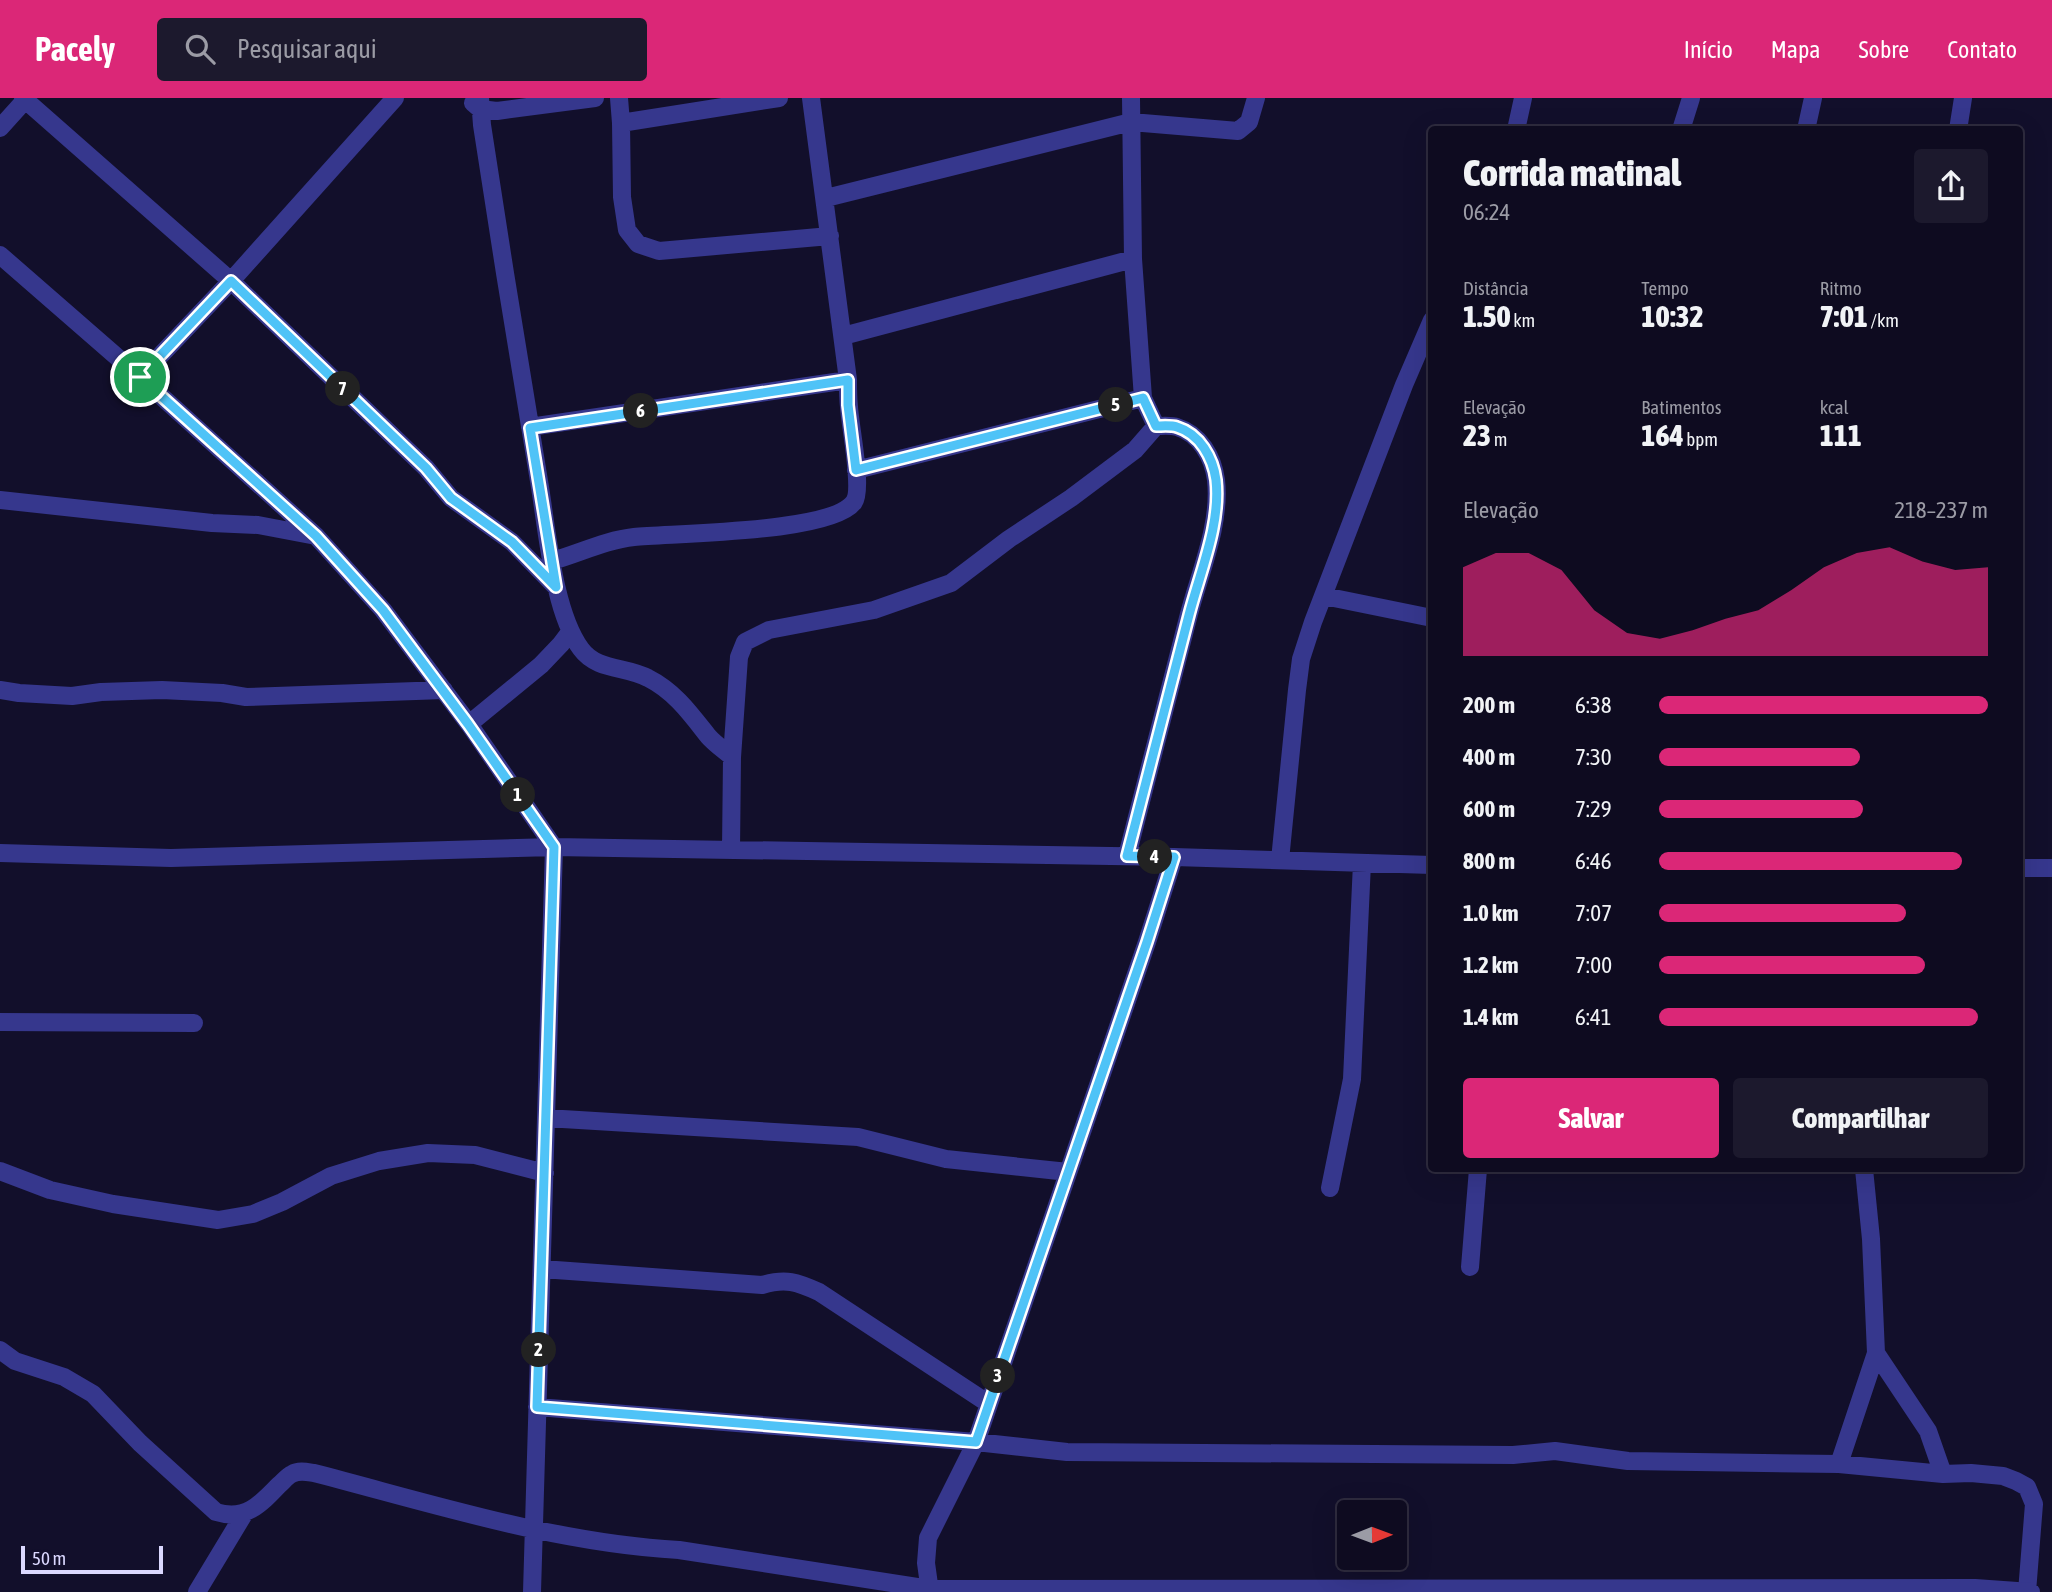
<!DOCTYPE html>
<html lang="pt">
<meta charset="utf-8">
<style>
:root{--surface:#0e0b20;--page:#1c192d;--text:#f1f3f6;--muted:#9b9ba5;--line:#2e2b3e;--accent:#db2777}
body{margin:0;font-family:"Asap Condensed",sans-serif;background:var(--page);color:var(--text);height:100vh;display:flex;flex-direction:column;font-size:26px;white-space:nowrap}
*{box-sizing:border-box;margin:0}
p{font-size:23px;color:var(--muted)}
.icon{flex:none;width:38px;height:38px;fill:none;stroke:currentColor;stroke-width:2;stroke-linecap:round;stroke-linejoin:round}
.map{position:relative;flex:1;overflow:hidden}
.details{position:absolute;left:1428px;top:28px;width:595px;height:1046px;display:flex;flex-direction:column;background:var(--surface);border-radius:7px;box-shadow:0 7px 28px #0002,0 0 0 2px var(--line)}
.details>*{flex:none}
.needle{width:46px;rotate:89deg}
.fabs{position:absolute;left:1337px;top:1402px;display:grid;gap:14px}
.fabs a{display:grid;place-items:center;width:70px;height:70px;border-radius:7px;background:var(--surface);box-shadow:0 7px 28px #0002,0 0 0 2px var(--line);font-size:35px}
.scale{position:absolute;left:21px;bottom:18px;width:142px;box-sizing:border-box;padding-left:7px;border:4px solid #dbd8ff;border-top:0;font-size:19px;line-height:24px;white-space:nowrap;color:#dbd8ff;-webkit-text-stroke:5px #120f2b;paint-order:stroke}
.pin{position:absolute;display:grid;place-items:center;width:60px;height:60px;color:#fff;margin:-30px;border:4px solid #fff;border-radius:50%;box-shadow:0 2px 7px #0007}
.km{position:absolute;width:35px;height:35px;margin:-18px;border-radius:50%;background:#222;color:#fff;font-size:19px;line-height:35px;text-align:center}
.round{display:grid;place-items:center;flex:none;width:74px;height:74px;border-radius:7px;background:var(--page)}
.summary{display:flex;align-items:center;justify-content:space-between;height:119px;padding:0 35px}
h1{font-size:38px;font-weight:800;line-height:52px}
.metrics{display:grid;grid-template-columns:repeat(3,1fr);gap:10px;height:119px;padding:7px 35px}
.metrics div{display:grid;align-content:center}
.metrics b{font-size:30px;font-weight:800}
.metrics small{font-size:19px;font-weight:400}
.metrics p{font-size:19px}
.chart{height:196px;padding:14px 35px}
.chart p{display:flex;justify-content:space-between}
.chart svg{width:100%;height:126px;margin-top:7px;fill:var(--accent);opacity:.7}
.action{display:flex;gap:14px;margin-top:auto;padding:14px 35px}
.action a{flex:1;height:80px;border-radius:7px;background:var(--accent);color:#fff;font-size:28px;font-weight:800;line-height:80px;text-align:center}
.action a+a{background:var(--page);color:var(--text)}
ul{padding:0 35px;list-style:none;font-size:23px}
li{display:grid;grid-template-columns:112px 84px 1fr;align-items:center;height:52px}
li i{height:18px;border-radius:9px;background:var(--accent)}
header{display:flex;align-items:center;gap:42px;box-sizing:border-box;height:98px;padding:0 35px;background:var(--accent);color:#fff}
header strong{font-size:33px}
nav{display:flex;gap:38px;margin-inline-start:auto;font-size:24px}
.search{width:490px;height:63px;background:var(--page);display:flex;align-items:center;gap:18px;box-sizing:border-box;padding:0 24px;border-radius:7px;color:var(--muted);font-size:26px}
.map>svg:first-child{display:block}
</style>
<header>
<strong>Pacely</strong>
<div class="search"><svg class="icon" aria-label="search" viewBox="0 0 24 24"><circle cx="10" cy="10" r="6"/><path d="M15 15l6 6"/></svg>Pesquisar aqui</div>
<nav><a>Início</a><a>Mapa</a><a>Sobre</a><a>Contato</a></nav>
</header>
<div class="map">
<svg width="2052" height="1494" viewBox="0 0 2052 1494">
<rect width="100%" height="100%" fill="#120f2b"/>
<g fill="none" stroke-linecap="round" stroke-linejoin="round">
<path stroke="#36378d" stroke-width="18" d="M23,0L231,183L426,370L451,400L512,444L556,489
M480,0L482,27C500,146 519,264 539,383C547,430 553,513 581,551C597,573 626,568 648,580C674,593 690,615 708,638C715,646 724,652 732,659
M619,0L621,25L622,99L627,132L638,146L659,153L830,138
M1131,0L1133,161L1143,300
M473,5L480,11L497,13L595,0
M621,25L779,0
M0,30L27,0
M1516,32L1523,0
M1681,32L1691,0
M1806,32L1813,0
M1958,32L1963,0
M826,100L1131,24L1238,33L1249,24L1256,0
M0,157L140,279L316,438L383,512L469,626L554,749L532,1494
M843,238L1133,161
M140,279L231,183L395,0
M530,329L848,282
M856,372L1143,300L1156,328
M0,402L212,425L258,427L316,438
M552,463C580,455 606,442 634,439C675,435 832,435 854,404C863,391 850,328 849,309C848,300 848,291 848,282L811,0
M1324,498L1432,520
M0,592L19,595L72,598L101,594L162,592L222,595L246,599L444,592
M469,626L541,567L561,546L570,534
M731,752L732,659L739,559L745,544L769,532L874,512L951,485L1009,441L1071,400L1135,352L1156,328
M0,755L171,760L554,749L1174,759L1432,767
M1127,758C1148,678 1168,597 1189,516C1200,474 1221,426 1216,382C1213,359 1200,336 1177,329C1171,327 1162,328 1156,328
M1280,762L1297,592L1301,561L1313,524L1404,287L1432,222
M2020,770H2052
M0,924L194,925
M546,1020L858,1039L946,1061L1068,1074
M0,1073L50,1092L113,1106L218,1122L253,1116L282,1104L331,1078L379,1063L428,1055L475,1057L545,1075
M1330,1090L1352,981L1362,765
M1470,1169L1478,1071
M542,1171L762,1187C786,1180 797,1184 819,1194L989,1306
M0,1252L15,1263L64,1279L93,1296L140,1345L216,1414C245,1423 260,1407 279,1387C283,1384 287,1378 292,1376C299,1372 307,1374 314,1375C434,1406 555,1445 679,1452L930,1491L1975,1490L2031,1494
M1876,1255L1928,1333L1943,1376
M537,1309L976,1344L1067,1354L1513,1357L1555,1353L1628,1363L1839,1366L1943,1376L1971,1375L2003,1378L2016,1383L2027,1389L2034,1406L2027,1494
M1839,1366L1876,1255L1871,1141L1864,1071
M197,1494L244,1416
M930,1494L926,1465L928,1440L976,1344L1147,844L1174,759"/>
</g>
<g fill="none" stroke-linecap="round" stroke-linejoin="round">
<g stroke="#fff" stroke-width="14">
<path id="route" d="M231,183L426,370L451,400L512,444L556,489L530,330L848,282V307L856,372L1143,300L1156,328C1162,328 1171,327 1177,329C1200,336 1213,360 1216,382C1221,426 1200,474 1189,517C1168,597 1148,678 1127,758L1174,759L1147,844L976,1344L537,1309L554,749L468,626L383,512L316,438L140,279Z"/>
</g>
<use href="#route" stroke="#4fc3f7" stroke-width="9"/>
</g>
</svg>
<div class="fabs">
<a><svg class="needle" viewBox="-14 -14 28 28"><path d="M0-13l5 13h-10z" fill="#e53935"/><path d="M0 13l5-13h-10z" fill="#9b9ba5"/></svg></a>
</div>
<div class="scale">50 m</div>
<div class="pin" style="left:140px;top:279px;background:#1e9e55"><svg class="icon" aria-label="arrive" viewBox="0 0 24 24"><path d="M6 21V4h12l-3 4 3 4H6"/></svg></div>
<b class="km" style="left:518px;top:697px">1</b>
<b class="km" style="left:539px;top:1252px">2</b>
<b class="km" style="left:998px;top:1278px">3</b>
<b class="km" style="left:1155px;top:759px">4</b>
<b class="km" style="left:1116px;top:307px">5</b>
<b class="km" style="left:641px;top:313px">6</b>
<b class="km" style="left:343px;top:291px">7</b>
<section class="details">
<div class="summary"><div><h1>Corrida matinal</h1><p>06:24</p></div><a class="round"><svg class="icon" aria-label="share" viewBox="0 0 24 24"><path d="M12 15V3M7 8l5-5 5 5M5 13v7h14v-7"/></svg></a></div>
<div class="metrics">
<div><p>Distância</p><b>1.50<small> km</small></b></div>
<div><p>Tempo</p><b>10:32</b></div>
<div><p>Ritmo</p><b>7:01<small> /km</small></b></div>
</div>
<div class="metrics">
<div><p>Elevação</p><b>23<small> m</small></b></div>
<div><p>Batimentos</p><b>164<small> bpm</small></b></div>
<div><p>kcal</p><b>111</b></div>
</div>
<div class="chart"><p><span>Elevação</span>218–237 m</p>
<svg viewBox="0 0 160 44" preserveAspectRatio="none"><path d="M0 44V13L10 8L20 8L30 14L40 28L50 36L60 38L70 35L80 31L90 28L100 21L110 13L120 8L130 6L140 11L150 14L160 13V44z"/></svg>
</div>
<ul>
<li><b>200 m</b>6:38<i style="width:100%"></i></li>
<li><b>400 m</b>7:30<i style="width:61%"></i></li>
<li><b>600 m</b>7:29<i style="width:62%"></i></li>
<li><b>800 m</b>6:46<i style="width:92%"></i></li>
<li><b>1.0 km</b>7:07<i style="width:75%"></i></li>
<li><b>1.2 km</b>7:00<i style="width:81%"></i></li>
<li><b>1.4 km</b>6:41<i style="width:97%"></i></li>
</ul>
<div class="action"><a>Salvar</a><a>Compartilhar</a></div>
</section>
</div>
